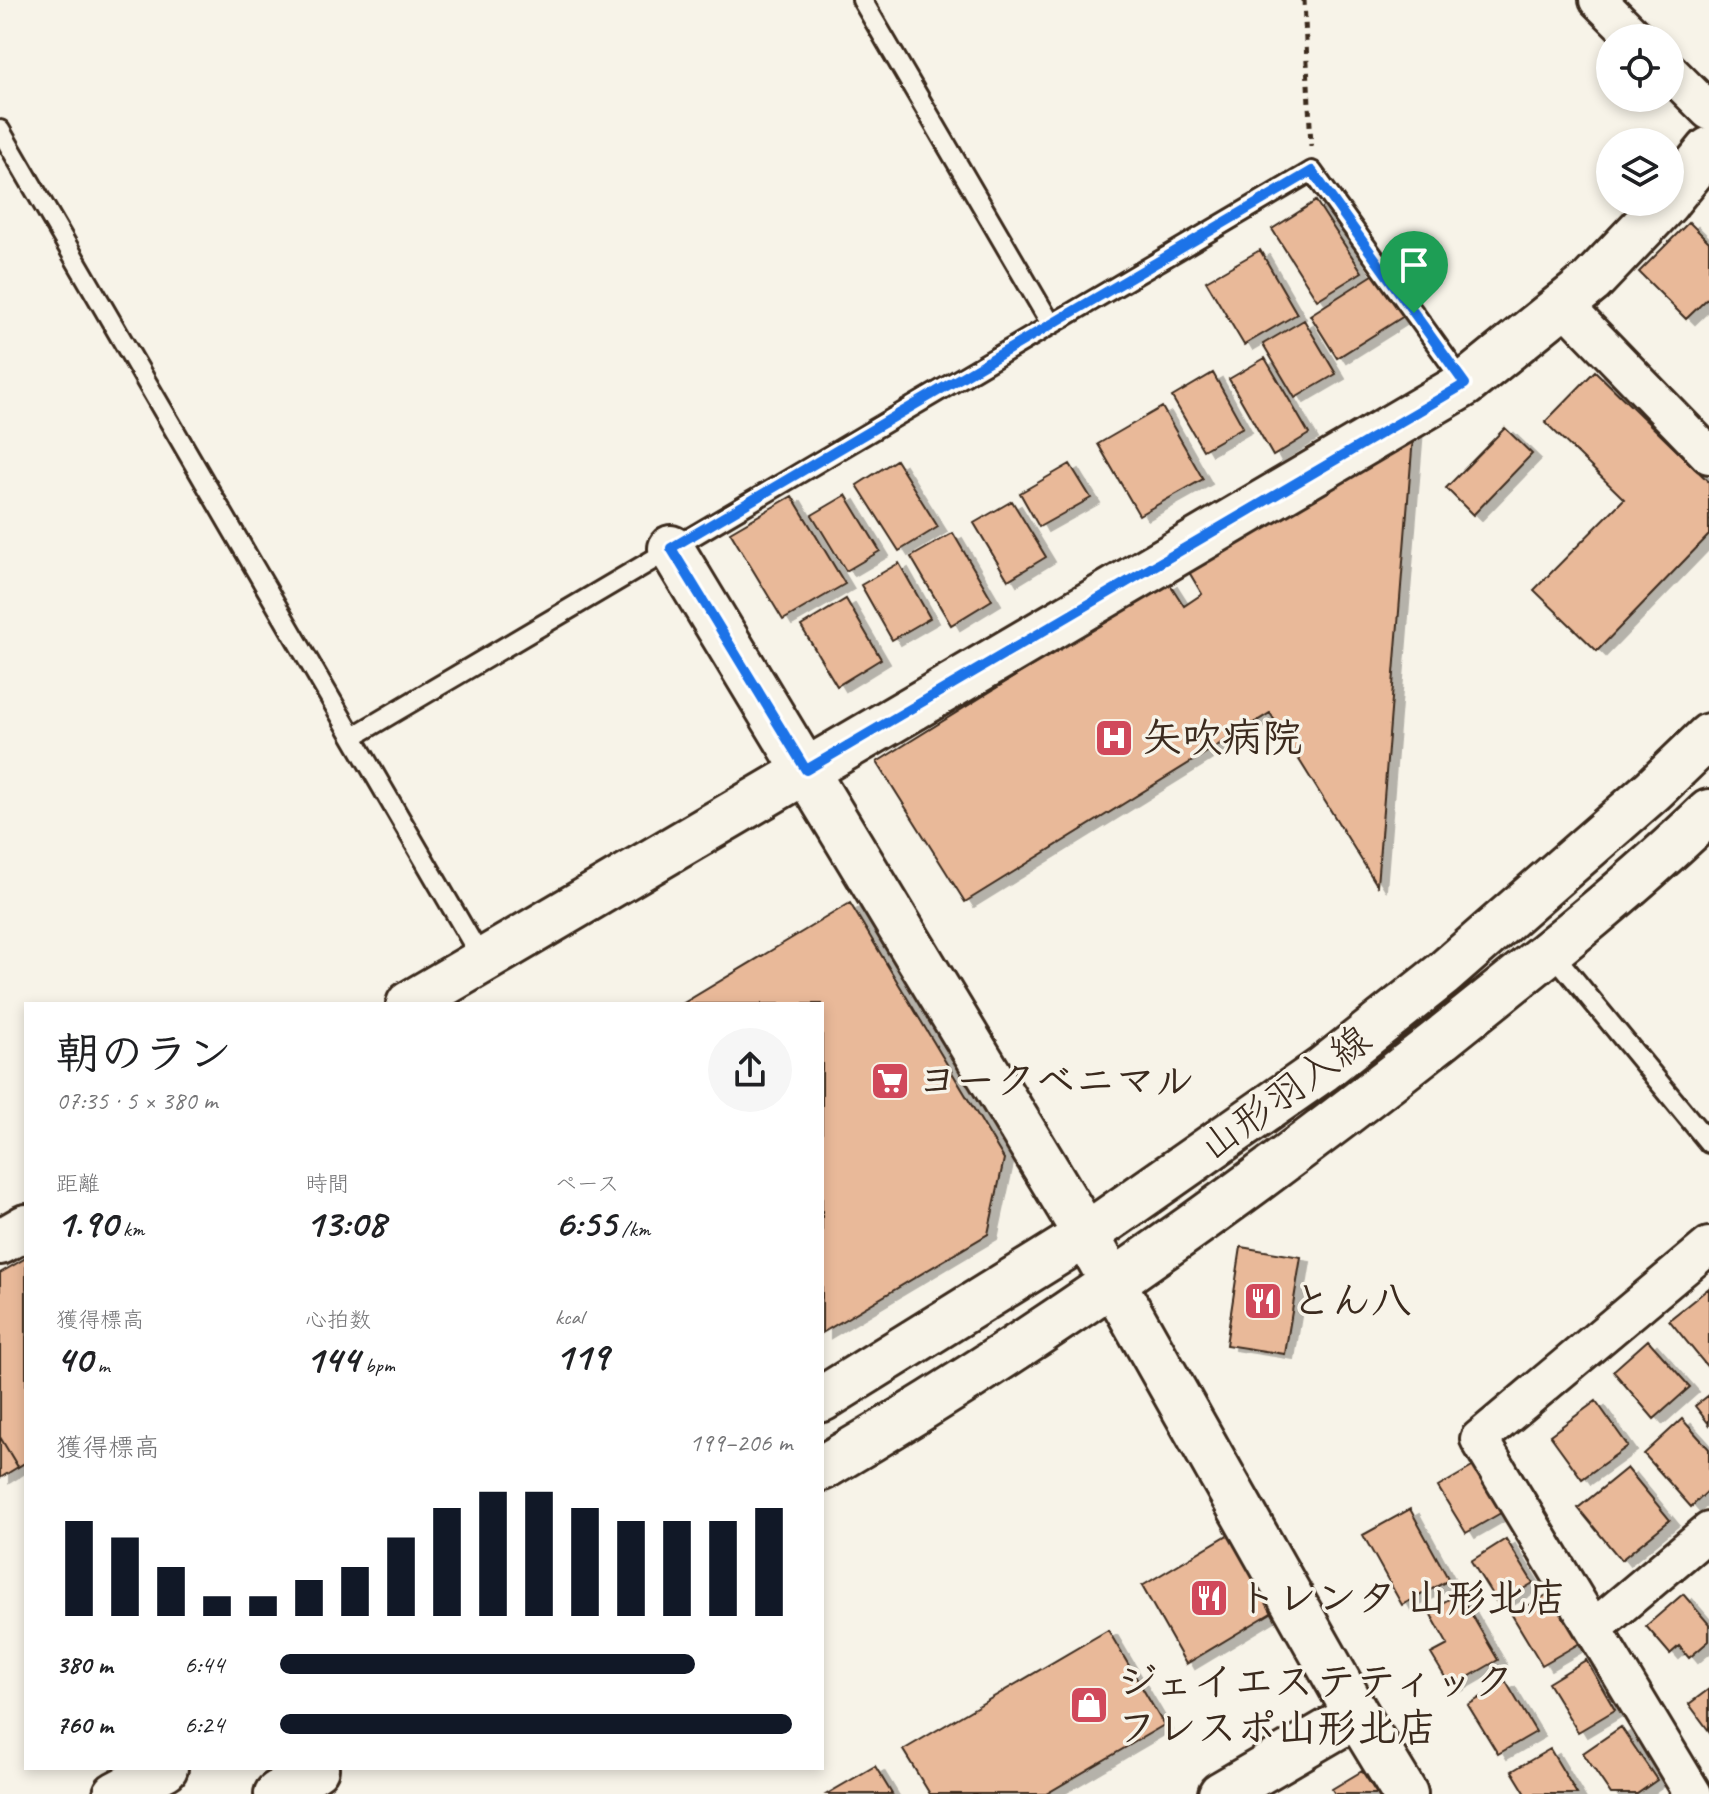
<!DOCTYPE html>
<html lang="ja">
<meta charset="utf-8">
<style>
:root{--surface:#fff;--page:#f6f6f6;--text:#202124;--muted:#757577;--accent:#111827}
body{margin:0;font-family:Caveat,"Klee One",sans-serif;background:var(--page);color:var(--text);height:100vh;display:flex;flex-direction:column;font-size:30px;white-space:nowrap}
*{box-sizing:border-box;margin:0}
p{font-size:26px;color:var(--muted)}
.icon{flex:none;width:44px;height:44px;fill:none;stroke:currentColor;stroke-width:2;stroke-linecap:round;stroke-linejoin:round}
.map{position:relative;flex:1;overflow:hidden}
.panel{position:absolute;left:24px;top:1002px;width:800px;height:768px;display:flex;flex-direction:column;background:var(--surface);border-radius:0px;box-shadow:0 4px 12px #0003}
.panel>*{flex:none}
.controls{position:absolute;left:1596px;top:24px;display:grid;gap:16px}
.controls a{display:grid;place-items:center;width:88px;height:88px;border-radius:50%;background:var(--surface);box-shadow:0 4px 12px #0003;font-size:40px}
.pin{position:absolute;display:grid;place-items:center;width:68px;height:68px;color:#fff;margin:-82px -34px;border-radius:50% 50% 50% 0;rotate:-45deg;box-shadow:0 0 8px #0007}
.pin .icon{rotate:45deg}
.round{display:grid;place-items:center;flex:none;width:84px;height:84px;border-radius:42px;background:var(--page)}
.headline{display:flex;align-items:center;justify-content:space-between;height:136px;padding:0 32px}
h1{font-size:44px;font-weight:600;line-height:60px}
.metrics{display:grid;grid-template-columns:repeat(3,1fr);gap:12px;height:136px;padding:8px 32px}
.metrics div{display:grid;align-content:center}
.metrics b{font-size:40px;font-weight:600}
.metrics small{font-size:22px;font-weight:400}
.metrics p{font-size:22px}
.chart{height:224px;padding:16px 32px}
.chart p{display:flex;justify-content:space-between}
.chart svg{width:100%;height:144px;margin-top:8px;stroke:var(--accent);stroke-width:6}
ul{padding:0 32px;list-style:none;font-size:26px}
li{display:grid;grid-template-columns:128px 96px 1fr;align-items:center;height:60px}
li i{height:20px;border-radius:10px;background:var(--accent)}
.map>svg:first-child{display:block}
</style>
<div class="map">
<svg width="1709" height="1794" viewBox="0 0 1709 1794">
<defs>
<filter id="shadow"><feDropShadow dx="9" dy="5" stdDeviation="0" flood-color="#0004"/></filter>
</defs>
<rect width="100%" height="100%" fill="#f7f3e8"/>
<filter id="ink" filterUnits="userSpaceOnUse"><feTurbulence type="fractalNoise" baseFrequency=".0125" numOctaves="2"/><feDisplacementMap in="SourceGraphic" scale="16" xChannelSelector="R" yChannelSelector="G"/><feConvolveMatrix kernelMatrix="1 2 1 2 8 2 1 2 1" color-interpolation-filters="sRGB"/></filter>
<g filter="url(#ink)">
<path fill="#e9b999" stroke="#3b2a1e" stroke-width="2" filter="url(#shadow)" d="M1316,201L1362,272L1317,300L1272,229Z
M1689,222L1709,242V297L1686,319L1639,272Z
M1260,250L1297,314L1244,345L1206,281Z
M1376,273L1404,316L1337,358L1310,315Z
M1304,320L1336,374L1295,398L1263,344Z
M1265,358L1309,434L1273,456L1229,379Z
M1595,371L1709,482V535L1597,651L1534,590L1624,499L1545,422Z
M1213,373L1243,427L1203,450L1172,397Z
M1162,407L1203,479L1139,515L1098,444Z
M1414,425L1377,885L1270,713L965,902L877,762L1168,581L1184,606L1202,594L1186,567Z
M1505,428L1532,454L1473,515L1446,488Z
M896,460L938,527L899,551L857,485Z
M1070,464L1091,498L1039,527L1020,493Z
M846,495L880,551L846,571L812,515Z
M792,496L845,584L783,620L730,532Z
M1012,501L1046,557L1008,580L974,523Z
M953,533L992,600L951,625L911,557Z
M899,563L930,618L892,640L861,585Z
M846,599L881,659L837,686L801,626Z
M850,903L1004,1159L988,1234L822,1333V1004H682Z
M1241,1247L1301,1257L1285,1354L1226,1345Z
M26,1258V1462L18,1467L0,1437V1273Z
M1709,1288V1369L1669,1320Z
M1648,1340L1690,1387L1654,1419L1613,1371Z
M1709,1395V1424L1695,1406Z
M1596,1401L1628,1446L1582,1479L1550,1435Z
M1682,1419L1709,1449V1490L1691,1507L1644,1454Z
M0,1437L18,1467L0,1478Z
M1479,1463L1506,1510L1466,1533L1438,1487Z
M1627,1468L1670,1520L1621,1560L1578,1508Z
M1410,1509L1449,1580L1402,1605L1363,1535Z
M1231,1533L1276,1610L1186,1664L1142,1586Z
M1506,1539L1533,1583L1498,1604L1471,1561Z
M1459,1593L1498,1660L1451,1687L1431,1654L1448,1645L1429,1611Z
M1550,1593L1580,1643L1542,1665L1512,1615Z
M1683,1594L1709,1624V1641L1689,1658L1679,1646L1670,1654L1646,1626Z
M1108,1630L1164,1725L1046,1794H930L903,1750Z
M1586,1660L1615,1710L1578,1732L1548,1683Z
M1506,1682L1536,1732L1498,1754L1468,1705Z
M1709,1689V1731L1689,1704Z
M1621,1727L1657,1780L1637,1794H1611L1583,1753Z
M1550,1749L1577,1794H1526L1512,1771Z
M875,1766L892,1794H827Z
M1362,1771L1377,1794H1335L1332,1789Z"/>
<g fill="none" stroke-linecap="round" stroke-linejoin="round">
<g stroke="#3b2a1e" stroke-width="24">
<path id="lane" d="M862,0L1051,324
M0,130L483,961
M354,736L1312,171L1465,384
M1551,951L1709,1143"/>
</g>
<g stroke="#3b2a1e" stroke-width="42">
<path id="street" d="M1598,0L1636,38
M1670,72L1709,111
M1564,305L1709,455
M1594,1628L1709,1531
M1693,1794L1479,1439L1709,1246"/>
</g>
<g stroke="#3b2a1e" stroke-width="50">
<path id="secondary" d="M1670,198L1709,150
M671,548L1086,1235L1357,1715L1405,1794
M409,1004L1465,384L1591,282L1667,202
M0,1242L26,1227
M1221,1794L1357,1715"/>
</g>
<g stroke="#3b2a1e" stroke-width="50">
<path id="primary" d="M822,1399L1086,1235L1322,1070L1443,974L1653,790L1709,736
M822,1468C1038,1342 1241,1197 1437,1042C1529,968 1624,894 1709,812
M116,1794L165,1768
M277,1794L316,1768"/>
</g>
<path stroke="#3b2a1e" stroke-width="5" stroke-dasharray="6 6" stroke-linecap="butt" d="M1304,0L1311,146"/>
<use href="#lane" stroke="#f7f3e8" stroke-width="18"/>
<use href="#street" stroke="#f7f3e8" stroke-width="36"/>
<use href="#secondary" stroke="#f7f3e8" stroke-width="44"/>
<use href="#primary" stroke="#f7f3e8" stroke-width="44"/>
</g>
</g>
<g fill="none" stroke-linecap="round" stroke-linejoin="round" filter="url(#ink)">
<g stroke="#fff" stroke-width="16">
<path id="route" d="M1312,171L1465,384L806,770L671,548Z"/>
</g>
<use href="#route" stroke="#1a73e8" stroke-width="10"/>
</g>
<defs>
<g id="hospital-square" transform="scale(2)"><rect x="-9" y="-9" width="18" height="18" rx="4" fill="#d1495b" stroke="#f7f3e8"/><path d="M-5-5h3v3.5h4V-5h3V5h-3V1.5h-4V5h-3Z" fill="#fff"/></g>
<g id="supermarket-square" transform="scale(2)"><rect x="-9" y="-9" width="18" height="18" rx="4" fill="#d1495b" stroke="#f7f3e8"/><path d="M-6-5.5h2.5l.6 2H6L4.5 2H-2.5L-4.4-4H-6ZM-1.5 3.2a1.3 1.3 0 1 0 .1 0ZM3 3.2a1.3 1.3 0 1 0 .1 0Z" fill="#fff"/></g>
<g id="restaurant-square" transform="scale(2)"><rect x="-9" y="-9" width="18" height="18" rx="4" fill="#d1495b" stroke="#f7f3e8"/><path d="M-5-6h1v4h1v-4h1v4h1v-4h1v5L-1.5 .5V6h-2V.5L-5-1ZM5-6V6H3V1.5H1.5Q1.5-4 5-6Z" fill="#fff"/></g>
<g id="shop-square" transform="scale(2)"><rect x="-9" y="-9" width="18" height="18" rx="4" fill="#d1495b" stroke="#f7f3e8"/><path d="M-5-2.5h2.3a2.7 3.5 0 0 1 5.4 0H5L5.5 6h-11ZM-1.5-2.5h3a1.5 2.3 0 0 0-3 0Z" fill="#fff"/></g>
</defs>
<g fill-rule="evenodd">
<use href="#hospital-square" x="1114" y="738"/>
<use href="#supermarket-square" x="890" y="1081"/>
<use href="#restaurant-square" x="1263" y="1301"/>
<use href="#restaurant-square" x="1209" y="1598"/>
<use href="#shop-square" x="1089" y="1705"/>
</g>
<g text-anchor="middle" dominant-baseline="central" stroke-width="7" stroke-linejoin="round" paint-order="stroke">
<g font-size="40" font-weight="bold" fill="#3b2a1e" stroke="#f7f3e8" text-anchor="start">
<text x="1142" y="738">矢吹病院</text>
<text x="918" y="1081">ヨークベニマル</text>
<text x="1291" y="1301">とん八</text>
<text x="1237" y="1598">トレンタ 山形北店</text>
<text x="1117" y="1682">ジェイエステティック<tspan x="1117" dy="46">フレスポ山形北店</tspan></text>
</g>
<g font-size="40" fill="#3b2a1e" stroke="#f7f3e8">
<text transform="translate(1285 1093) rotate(-36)">山形羽入線</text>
</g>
</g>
</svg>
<div class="controls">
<a><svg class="icon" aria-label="locate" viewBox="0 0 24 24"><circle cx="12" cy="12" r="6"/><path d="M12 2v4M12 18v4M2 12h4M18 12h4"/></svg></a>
<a><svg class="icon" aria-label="layers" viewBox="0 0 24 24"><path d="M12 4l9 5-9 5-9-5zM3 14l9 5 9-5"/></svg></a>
</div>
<div class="pin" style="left:1414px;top:313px;background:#1e9e55"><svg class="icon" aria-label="arrive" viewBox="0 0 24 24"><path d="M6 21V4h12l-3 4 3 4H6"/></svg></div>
<section class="panel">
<div class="headline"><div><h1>朝のラン</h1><p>07:35 · 5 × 380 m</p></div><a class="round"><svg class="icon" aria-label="share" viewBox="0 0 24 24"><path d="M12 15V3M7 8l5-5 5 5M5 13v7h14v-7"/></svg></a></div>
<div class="metrics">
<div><p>距離</p><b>1.90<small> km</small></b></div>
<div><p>時間</p><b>13:08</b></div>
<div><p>ペース</p><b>6:55<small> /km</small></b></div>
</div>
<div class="metrics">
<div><p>獲得標高</p><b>40<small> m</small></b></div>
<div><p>心拍数</p><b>144<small> bpm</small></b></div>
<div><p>kcal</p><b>119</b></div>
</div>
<div class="chart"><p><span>獲得標高</span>199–206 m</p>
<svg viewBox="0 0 160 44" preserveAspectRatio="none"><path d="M5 44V15M15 44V20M25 44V29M35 44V38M45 44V38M55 44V33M65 44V29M75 44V20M85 44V11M95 44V6M105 44V6M115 44V11M125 44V15M135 44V15M145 44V15M155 44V11"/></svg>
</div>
<ul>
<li><b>380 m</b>6:44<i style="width:81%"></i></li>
<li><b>760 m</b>6:24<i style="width:100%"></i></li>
</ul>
</section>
</div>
